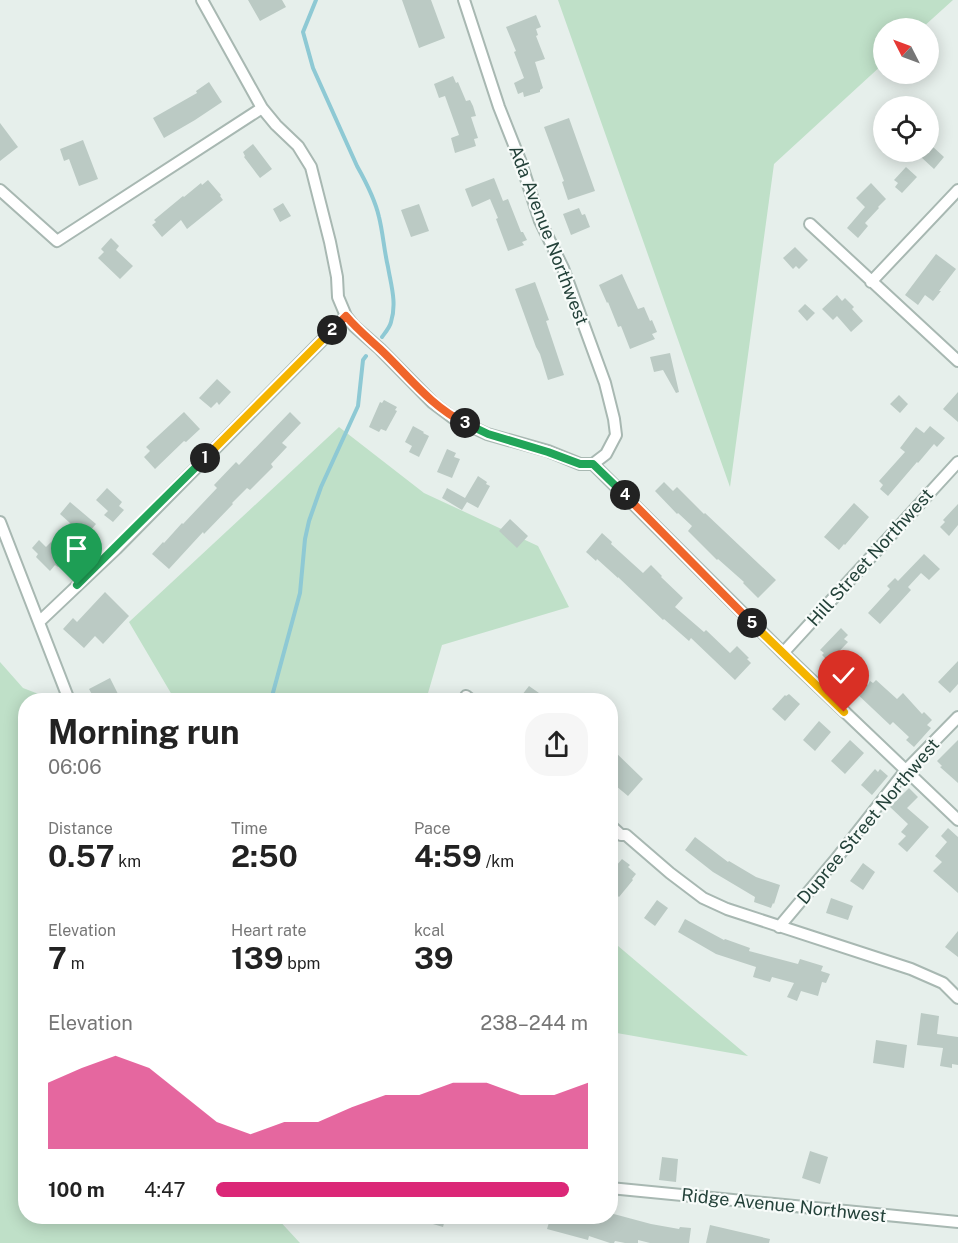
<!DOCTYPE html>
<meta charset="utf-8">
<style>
:root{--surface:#fff;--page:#f6f6f6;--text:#222;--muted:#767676;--accent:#db2777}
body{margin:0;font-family:"Public Sans",sans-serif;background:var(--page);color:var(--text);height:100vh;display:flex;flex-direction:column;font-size:22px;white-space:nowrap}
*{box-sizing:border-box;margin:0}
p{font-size:20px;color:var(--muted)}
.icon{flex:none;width:33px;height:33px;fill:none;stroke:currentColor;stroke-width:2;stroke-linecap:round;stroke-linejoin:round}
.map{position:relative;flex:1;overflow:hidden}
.drawer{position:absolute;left:18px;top:693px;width:600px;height:531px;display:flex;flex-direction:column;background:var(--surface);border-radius:24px;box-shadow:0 3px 15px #0003}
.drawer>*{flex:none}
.needle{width:39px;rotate:312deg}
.controls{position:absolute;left:873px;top:18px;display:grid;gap:12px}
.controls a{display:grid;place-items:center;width:66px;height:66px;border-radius:50%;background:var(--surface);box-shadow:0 3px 15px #0003;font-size:30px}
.pin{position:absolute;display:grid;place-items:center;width:51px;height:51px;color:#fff;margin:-62px -26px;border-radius:50% 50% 50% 0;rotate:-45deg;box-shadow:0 0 6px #0007}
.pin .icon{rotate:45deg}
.km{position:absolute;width:30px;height:30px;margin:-15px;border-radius:50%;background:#222;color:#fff;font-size:16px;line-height:30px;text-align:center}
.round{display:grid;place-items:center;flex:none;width:63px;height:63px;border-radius:24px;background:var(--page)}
.headline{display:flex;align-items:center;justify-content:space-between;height:102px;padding:0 30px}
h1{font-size:33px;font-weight:700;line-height:45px}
.stats{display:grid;grid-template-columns:repeat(3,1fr);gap:9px;height:102px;padding:6px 30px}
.stats div{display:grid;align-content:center}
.stats b{font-size:30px;font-weight:700}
.stats small{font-size:16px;font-weight:400}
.stats p{font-size:16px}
.chart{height:168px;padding:12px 30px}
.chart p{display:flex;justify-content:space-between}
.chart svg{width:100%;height:108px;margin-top:6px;fill:var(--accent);opacity:.7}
ul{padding:0 30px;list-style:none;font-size:20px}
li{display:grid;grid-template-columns:96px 72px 1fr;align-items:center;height:45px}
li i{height:15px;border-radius:8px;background:var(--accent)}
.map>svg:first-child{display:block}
</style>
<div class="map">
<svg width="958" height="1243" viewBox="0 0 958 1243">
<rect width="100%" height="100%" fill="#e6efeb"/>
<path fill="#bfe0c8" d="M558,0H953L922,28H884L883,64L774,164L730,487Z
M339,427L424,493L538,546L569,607L442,645L426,700H168L172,695L129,622Z
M0,662L23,688L54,700H26V1216L276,1217L300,1243H0Z
M611,940L748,1056L611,1032Z"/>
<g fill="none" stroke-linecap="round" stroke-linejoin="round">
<path stroke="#8ec9d4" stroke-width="4" d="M316,0L303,32L313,68L357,166C366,182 375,199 379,217C383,233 384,250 388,267C391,285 397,303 391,322C390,327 385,333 382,337
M271,700L300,593L305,539L309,521L321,487L358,406L363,360L366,356"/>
</g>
<path fill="#bbcac4" d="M248,0H282L286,7L260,21Z
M402,0H431L445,38L419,48Z
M536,15L541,27L536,29L538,35L536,36L545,59L535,62L543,88L540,90V92L524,97L523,92L518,94L514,83L524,78L514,52L516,51L506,27Z
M453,76L456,83L458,82L466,101L470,100L473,106L476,116L471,117L478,138L474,139L476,146L455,153L451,138L459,135L445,96L439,98L434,84Z
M209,82L222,102L195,120L164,138L153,118L197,93L196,91Z
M569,118L595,191L568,200L562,182L564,181L544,127Z
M0,123L18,147L0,161Z
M83,140L98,179L79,186L69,159L64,161L60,149Z
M253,144L272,169L260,178L244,157L245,156L243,152Z
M932,146L944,157L934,169L921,157L926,152H928V149Z
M906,167L917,177L902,193L895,187L898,183L894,180Z
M494,178L503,201L508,199L521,232H523L527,240L522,242L524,245L508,251L496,219L498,218L490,199L472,207L465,189Z
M208,180L221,195L220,196L223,200L187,229L181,220L162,237L152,225L156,222L154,220L177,201L183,196L184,197L201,183L202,185Z
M871,183L886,199L878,207L879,208L865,223L868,226L858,238L847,228L865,207L856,198Z
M283,203L291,216L280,222L273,209Z
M419,204L429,231L411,237L401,210Z
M579,208L582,215L585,214L590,227L571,235L563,214Z
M111,238L119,246L116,250L133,266L120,279L98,258L104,252L101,249Z
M795,247L808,260L799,269L796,266L793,269L783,258Z
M936,254L956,269L939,291H941L933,301L925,295L918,305L905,295Z
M622,274L638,309L644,307L650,321L652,320L657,332L652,334L655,339L630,349L621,326L618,327L608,302L607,303L599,285Z
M535,282L549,320L546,321L564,375L548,380L540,354L536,347L515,289Z
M837,295L842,301L845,298L854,307L852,309L863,321L851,332L837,316L833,320L822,309Z
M805,304L815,313L807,321L798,311Z
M670,353L679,392L676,393L663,370L654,372L650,357Z
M217,379L231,392L219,405L217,402L211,408L199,398Z
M958,392V422L943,409Z
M899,395L908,404L900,413L890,404Z
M384,400L397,407L395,410L397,411L386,431L381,429L379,432L369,427L380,402L382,403Z
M184,412L200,429L186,442L184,441L155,469L144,457L150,451L146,447Z
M290,412L301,423L282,443L287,447L271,464L273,467L250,490L247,488L232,503L233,504L204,534L203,532L169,569L152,554L163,542L164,543L182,523L183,524L217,488L214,485L236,462L239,465Z
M413,426L424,432L423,433L429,436L419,457L409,452L412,446L405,442Z
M930,426L945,438L937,447L934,444L918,463L917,462L888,496L880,489L883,485L879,481L905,452L900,448L916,427L924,433Z
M447,449L456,453L454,457L460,459L452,478L437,472Z
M478,476L487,482L486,484L490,486L478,508L467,502L462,510L442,498L447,488L465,498Z
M664,482L673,491L677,487L704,514L705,513L776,580L758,598L743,583L744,582L718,559L717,560L688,531L692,526L678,513L677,514L655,491Z
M107,488L122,502L119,506L124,510L113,522L104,515L108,511L96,500Z
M70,502L96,524L79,544L81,546L68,561L65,559L58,567L55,565L50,571L36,557L38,554L32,548L39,540L46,547L70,523L60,514Z
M854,503L869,517L845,545L844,544L839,550L824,537Z
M958,504V525L949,536L940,527L945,522L943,520Z
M510,519L528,536L517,548L499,531Z
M602,533L612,542L611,544L643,573L651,565L662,576L661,577L683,598L675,607L704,632L706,630L730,653L737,646L749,658L747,659L751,663L735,680L691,638L689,641L664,619L663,620L618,577V578L597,559L596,561L586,552Z
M924,554L940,569L929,580L921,573L908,587L911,590L880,624L868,613L890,589L887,586L895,578L898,581Z
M105,592L129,616L103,644L95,636L84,648L63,629L73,618L77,622Z
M841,628L848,635L844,639L848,642L829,662L822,655L824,653L820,650Z
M958,661V684L950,693L938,682Z
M110,678L118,694L115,696L117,700H95L89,689Z
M863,680L868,685L870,681L873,683L876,680L897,699L903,693L922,714L924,712L932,720L927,725L931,728L914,747L906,740L909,737L893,722L890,725L854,691Z
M529,686L549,700H518Z
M789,694L800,704L785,721L772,709L785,695L786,696Z
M819,721L831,732L815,751L803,740Z
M850,740L864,753L845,774L831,761Z
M958,740V783L940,767L942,766L937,761Z
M610,747L643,779L628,796L610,781Z
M875,769L878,772L880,769L888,776L872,795L861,785Z
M909,788L918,797L907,808L929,827L907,852L898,844L906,836L901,832L908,824L890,807Z
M948,828L958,837V893L933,871L942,862L935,856L947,842L941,836Z
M695,837L728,862L729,861L756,877L780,885L774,904L773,903L771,908L754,902L755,897L713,872L685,850Z
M622,859L630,865L628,867L636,874L632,879L633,880L619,897L612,891L616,886L610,882V873Z
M863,863L875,872L863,890L850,881Z
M831,898L853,906L848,920L826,913Z
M657,900L668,908L655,926L644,918Z
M685,919L724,940L725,939L750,948L749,951L798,964L800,959L823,966L821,971L830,974L826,983L822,982L818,996L801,991L797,1001L787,997L794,983L772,977L770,982L753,977L756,967L716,954L678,932Z
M958,931V957L945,947Z
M921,1013L939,1016L937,1034L958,1037V1065L952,1064V1068L940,1066L943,1048L917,1045Z
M876,1040L907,1045L904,1068L873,1063Z
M810,1151L828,1157L820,1184L802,1178Z
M662,1157L678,1159L676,1182L659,1180Z
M610,1213L651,1224L679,1229L680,1227L691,1228L689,1243H650L638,1240V1243H625L615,1241L614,1243H610L589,1236L588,1240L547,1229L551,1216H610Z
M417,1216H446L443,1227L416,1219Z
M710,1225L770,1239L769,1243H706Z"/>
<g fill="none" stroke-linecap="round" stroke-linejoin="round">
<g stroke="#a8b8b2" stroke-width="14">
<path id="minor" d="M202,0L262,108L276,125L298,146L311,167L330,242L337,277L338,297L346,316L354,326L380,349L433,403L453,418L487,434L548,451L580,464H593
M464,0L499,107L520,160L540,221L563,268L605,383L614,419L616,435L606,454L593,464
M0,190L57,241L262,108
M810,224L958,361
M871,282L958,190
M593,464L783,653L958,820
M0,522L69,700
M39,622L116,549L346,316
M783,653L958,462
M466,696L471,700
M610,825L621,835H626L670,873L703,898L727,909L911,969L943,983L958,998
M779,927L836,859L906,770L958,717
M610,1188L958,1222"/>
</g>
<use href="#minor" stroke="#fff" stroke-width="10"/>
</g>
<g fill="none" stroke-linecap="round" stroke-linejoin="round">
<g stroke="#fff" stroke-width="12">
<path id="split-1" d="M77,585L205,458"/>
</g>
<g stroke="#fff" stroke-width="12">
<path id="split-2" d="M205,458L332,330"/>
</g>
<g stroke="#fff" stroke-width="12">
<path id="split-3" d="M332,330L346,316C356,328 368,338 380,349C407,374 430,406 465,423"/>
</g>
<g stroke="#fff" stroke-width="12">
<path id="split-4" d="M465,423L488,434L548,452L580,464H593L625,495"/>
</g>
<g stroke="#fff" stroke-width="12">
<path id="split-5" d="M625,495L752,623"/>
</g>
<g stroke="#fff" stroke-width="12">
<path id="split-6" d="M752,623L844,712"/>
</g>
<use href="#split-1" stroke="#22a559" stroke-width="8"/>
<use href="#split-2" stroke="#f5b400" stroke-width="8"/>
<use href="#split-3" stroke="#f0652b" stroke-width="8"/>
<use href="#split-4" stroke="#22a559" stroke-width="8"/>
<use href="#split-5" stroke="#f0652b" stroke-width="8"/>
<use href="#split-6" stroke="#f5b400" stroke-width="8"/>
</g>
<g text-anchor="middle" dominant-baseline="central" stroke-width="4.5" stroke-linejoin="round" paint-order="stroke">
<g font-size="18" fill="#24423a" stroke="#f7fbf9">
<text transform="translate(549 235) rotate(69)">Ada Avenue Northwest</text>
<text transform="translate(870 557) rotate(-48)">Hill Street Northwest</text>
<text transform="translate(868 821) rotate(-50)">Dupree Street Northwest</text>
<text transform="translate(784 1205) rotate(6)">Ridge Avenue Northwest</text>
</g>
</g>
</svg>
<div class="controls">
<a><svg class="needle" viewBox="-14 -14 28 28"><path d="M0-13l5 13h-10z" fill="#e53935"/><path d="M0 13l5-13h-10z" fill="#767676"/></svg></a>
<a><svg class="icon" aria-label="locate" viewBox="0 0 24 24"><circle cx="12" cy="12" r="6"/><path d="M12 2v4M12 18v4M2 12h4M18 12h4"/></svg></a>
</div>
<div class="pin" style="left:77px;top:585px;background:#1e9e55"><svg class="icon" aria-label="arrive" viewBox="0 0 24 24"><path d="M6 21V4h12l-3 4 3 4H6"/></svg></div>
<div class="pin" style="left:844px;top:712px;background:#d93025"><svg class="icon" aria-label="check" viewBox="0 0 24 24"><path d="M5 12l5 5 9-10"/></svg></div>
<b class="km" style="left:205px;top:458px">1</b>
<b class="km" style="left:332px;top:330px">2</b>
<b class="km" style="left:465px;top:423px">3</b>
<b class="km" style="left:625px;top:495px">4</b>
<b class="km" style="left:752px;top:623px">5</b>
<section class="drawer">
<div class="headline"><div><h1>Morning run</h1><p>06:06</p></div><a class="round"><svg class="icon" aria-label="share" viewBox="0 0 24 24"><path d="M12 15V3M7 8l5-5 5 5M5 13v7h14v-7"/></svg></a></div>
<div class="stats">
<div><p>Distance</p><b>0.57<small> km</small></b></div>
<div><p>Time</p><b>2:50</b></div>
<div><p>Pace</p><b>4:59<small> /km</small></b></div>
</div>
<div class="stats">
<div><p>Elevation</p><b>7<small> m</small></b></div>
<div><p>Heart rate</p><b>139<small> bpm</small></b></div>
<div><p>kcal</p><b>39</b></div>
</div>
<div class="chart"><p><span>Elevation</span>238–244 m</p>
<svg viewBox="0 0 160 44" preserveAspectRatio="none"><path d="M0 44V17L10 11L20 6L30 11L40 22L50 33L60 38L70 33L80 33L90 27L100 22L110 22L120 17L130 17L140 22L150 22L160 17V44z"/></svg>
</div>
<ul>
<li><b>100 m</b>4:47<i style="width:95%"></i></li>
</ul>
</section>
</div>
